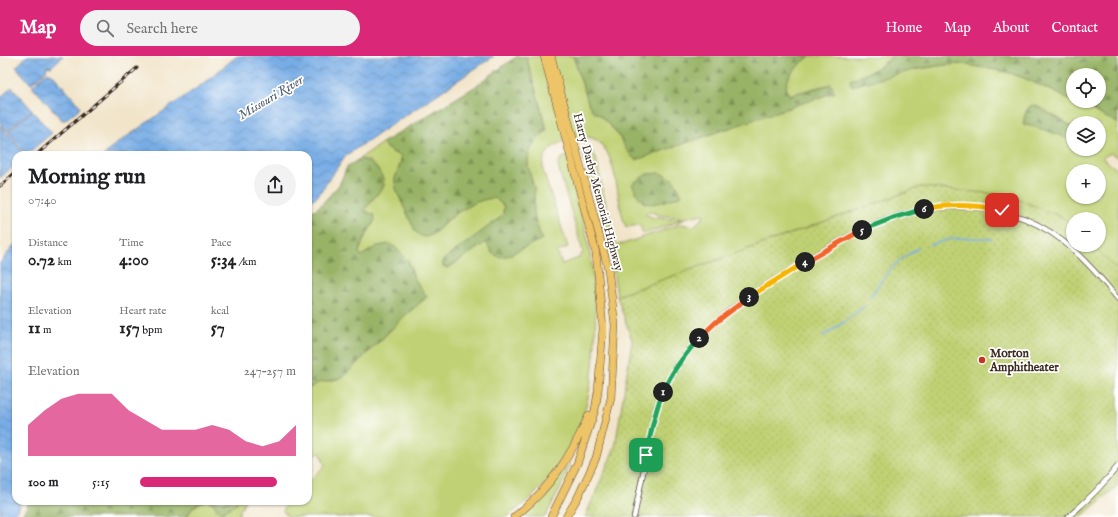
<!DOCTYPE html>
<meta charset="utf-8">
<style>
:root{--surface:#fff;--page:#f2f2f2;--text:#202124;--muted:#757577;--accent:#db2777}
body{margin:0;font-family:"IM FELL English",serif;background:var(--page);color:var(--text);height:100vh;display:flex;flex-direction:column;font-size:15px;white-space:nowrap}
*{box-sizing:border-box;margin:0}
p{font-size:13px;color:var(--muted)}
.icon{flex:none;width:22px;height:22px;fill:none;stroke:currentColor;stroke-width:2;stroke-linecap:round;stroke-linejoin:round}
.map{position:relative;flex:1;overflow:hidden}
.panel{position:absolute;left:12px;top:95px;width:300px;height:354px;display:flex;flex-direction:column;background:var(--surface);border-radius:12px;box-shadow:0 1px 3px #0004}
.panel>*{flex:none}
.controls{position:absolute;left:1066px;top:12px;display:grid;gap:8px}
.controls a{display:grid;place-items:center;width:40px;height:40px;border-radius:50%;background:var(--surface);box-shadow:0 1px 3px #0004;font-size:20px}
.pin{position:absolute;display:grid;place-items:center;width:34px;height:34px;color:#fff;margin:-17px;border-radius:8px;box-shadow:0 2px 6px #0006}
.km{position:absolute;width:20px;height:20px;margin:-10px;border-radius:50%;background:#222;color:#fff;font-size:11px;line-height:20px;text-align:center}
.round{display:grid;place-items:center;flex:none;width:42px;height:42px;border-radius:21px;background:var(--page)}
.head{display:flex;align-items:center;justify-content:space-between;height:68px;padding:0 16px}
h1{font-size:22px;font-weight:700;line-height:30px}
.figures{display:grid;grid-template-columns:repeat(3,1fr);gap:6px;height:68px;padding:4px 16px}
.figures div{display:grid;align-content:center}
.figures b{font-size:17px;font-weight:700}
.figures small{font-size:11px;font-weight:400}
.figures p{font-size:11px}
.chart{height:112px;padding:8px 16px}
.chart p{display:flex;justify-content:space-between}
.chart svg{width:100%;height:72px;margin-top:4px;fill:var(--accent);opacity:.7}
ul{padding:0 16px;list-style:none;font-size:13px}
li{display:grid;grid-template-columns:64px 48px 1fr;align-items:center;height:30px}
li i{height:10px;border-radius:5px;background:var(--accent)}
header{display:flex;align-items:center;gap:24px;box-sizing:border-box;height:56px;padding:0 20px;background:var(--accent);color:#fff}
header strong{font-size:19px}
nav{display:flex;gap:22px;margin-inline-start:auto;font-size:14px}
.search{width:280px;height:36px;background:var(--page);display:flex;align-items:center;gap:10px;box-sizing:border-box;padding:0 14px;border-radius:22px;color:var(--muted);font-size:15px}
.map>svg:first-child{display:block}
</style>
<header>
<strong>Map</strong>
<div class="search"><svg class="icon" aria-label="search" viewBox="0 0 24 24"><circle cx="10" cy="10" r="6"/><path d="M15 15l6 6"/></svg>Search here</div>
<nav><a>Home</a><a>Map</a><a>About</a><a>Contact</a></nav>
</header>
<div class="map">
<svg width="1118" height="461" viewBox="0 0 1118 461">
<defs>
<pattern id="forest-firs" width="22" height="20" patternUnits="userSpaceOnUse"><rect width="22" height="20" fill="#98b366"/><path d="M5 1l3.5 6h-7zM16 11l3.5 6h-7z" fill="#7d9253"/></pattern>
<pattern id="park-dots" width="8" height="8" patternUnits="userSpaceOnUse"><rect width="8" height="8" fill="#c0d174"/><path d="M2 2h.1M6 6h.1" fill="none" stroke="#a6b464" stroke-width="1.8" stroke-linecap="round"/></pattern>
<pattern id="water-waves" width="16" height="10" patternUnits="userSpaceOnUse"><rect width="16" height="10" fill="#77ace5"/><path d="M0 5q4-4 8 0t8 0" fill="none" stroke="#638cb9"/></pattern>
</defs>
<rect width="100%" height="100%" fill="#fff"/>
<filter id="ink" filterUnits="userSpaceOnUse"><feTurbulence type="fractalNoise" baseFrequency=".025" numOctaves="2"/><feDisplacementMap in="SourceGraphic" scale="8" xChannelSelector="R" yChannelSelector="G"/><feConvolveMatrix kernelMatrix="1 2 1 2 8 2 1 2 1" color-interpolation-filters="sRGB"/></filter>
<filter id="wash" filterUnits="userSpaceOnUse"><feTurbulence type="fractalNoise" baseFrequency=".012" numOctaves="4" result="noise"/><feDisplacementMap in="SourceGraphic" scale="16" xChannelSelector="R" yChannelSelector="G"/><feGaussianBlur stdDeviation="0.9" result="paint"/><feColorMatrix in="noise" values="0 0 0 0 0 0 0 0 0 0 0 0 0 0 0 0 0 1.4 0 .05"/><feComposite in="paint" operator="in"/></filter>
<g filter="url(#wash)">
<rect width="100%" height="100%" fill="#f1e4c9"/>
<path fill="#c0d174" stroke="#7e7e49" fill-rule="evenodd" d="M526,0H573L589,49L593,55L600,59L617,77L632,101L835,36L831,28L789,39L786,34V27L790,19L798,10L810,0H893C880,12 867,18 850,24L945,9L962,8L1007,16L1024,22L1076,46L1090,45L1091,52L1095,56L1118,67V102L1111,97L1102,102L1118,114V215L1092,189H1099V163H1073V171L1064,162L921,131L617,240L610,194L582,97C589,94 593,95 596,102L614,185L617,188H623L681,168L694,170L704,161L703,158L684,162L658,159L650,155L645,158L654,162L684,164L643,178L640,169L626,171C614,147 621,70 575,82C567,84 560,86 553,91C545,98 542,104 543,115L568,191L557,196L562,208L579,202L583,196L558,110L560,103L567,100C574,131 584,161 589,192C599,242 598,315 582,363C574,384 563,404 549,422C538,437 522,449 507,461H288L283,455L284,452L290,445H308V427L325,409L320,396L308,401V396L315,393L314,391L311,390L308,392V333L318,327L337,323L344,320L409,256L427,241L414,222L408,204L377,190L361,201L359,196L364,183L375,164L364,154L384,130L383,122L368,104L359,103L382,87C388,95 393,97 401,100C402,111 394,117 395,127C396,137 411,164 415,175L420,179L433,178L455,158L472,148L485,142H495L504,150L503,158L496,165L443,204V210L448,212L486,186L492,197L542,183C539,175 535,166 534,156C533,148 535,140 534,132C533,126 530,120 529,114C525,95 534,86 547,74ZM1035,49L1073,71V67H1099V93H1092L1091,95L1087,93H1073V86C1057,77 1041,72 1023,68ZM1073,115H1099V141H1073Z
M569,408L570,409L560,433L545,461H520C539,446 555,429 569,408Z
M203,445C211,444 214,447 217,454L236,448L237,445H245L240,454L238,461H187C191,453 195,449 203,445Z"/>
<path fill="url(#forest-firs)" stroke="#6a6e42" d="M517,0H526L547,74C534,86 525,95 529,114C530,120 533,126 534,132C535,140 533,148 534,157C535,166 539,175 542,183L507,200L499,201L492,197L486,186L448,212L443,210V204L496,165L503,158L504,150L495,142C476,143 458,155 443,168C439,172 435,178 429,180C423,182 419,179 415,175C411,164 396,138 395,127C394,118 402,111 401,100L387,93L382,87L473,32Z
M573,0H810C800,8 779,24 789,39L831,28L835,36L636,104L627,95L617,77L600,59L593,55L589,49Z
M893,0H1118V67L1095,56L1091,52L1090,45H1099V19H1073V45H1080L1076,46L1024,22L1007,16L962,8L945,9L922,12L851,30L850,24C867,18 880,12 893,0Z
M1035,49L1073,71V86C1057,77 1040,72 1023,68L1026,55L1030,50Z
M359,103C374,106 383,115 384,130L364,154L374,159L375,164L364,183L359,196L361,200L377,190L389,188L396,192L408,204L414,222L427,241L409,256L344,320L337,323L318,327L308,333V158L320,150L339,129L347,111Z
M659,117C674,121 675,126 682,139C673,142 650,153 642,145C638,142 635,133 632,128L647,118Z
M30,445H205C196,448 191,452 187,461H21Z
M210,445H237L236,448L222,456L217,454L215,448Z"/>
<path fill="url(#park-dots)" stroke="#7e7e49" d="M921,131L1008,139L1064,162L1073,171V189H1092L1118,215V429L1081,461H585L615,391L632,285L617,240Z"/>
<path fill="url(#water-waves)" stroke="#596b82" d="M27,0H63L51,11L47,10L46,15L31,28L16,11Z
M237,0H494L345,100L317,141L308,145V99H104L112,91L201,29Z
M46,17H51L64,31L63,34H66L80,50V52L65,64H62L32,30Z
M12,31L32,54L7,75L0,67V42Z
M32,55L52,77L27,98L8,76Z
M0,69L26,99H16V108L0,122Z
M16,187V445H21L14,461H0V207Z"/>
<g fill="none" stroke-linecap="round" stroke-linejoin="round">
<path stroke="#77ace5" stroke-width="1.5" d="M930,189C952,181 968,181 992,183
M870,242C883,221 896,203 919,192
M823,280L846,265L864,250"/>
</g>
</g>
<g filter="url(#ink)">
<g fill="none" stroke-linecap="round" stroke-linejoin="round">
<g stroke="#564638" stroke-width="6">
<path id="minor" d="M634,461C639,437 644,414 648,390C653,368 656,345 668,325C699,271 740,245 791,214C816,199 840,184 866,172C930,143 1007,140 1064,186C1084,202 1102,223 1118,243
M1068,461C1087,445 1103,429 1118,410"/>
</g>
<g stroke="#564638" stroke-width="8">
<path id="highway" d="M544,0L596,197L603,272L598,336L595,354L577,408L551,461
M551,0L608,212L615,269L611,342L596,402L578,441L566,461
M514,461C550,433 571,400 589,359"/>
</g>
<use href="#minor" stroke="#fff" stroke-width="4.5"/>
<use href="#highway" stroke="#eec469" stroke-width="7"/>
<g stroke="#3b2a1e" stroke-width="3">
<path id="rail" d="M36,99L137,12
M0,130L16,116"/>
</g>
<use href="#rail" stroke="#fff" stroke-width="1.5" stroke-dasharray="4.5" stroke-linecap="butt"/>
</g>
</g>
<g fill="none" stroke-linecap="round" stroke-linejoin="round" filter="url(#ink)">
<g stroke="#fff" stroke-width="8">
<path id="split-1" d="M646,399C651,378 654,356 663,336"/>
</g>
<g stroke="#fff" stroke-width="8">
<path id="split-2" d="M663,336C671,316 685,299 699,282"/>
</g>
<g stroke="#fff" stroke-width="8">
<path id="split-3" d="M699,282L716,266L749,241"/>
</g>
<g stroke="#fff" stroke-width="8">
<path id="split-4" d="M749,241L805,206"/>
</g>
<g stroke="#fff" stroke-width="8">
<path id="split-5" d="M805,206L862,174"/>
</g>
<g stroke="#fff" stroke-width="8">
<path id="split-6" d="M862,174L893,162L924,153"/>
</g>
<g stroke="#fff" stroke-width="8">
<path id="split-7" d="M924,153C949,148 977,149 1002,154"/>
</g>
<use href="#split-1" stroke="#22a559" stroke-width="5"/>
<use href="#split-2" stroke="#22a559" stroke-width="5"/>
<use href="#split-3" stroke="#f0652b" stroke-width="5"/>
<use href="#split-4" stroke="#f5b400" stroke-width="5"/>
<use href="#split-5" stroke="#f0652b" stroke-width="5"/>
<use href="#split-6" stroke="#22a559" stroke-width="5"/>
<use href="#split-7" stroke="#f5b400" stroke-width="5"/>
</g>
<circle fill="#c8321e" stroke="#fff" stroke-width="1.5" cx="982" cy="304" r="4"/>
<g text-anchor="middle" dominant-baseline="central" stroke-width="3.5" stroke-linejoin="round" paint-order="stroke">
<g font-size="12" fill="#3b2a1e" stroke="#fff">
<text transform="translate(598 136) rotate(75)">Harry Darby Memorial Highway</text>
</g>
<g font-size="12" font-weight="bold" fill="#3b2a1e" stroke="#fff" text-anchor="start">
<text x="990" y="297">Morton<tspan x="990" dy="14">Amphitheater</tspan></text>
</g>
<g font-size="13" font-style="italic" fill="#535e6e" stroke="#fff">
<text transform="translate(271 42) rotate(-31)">Missouri River</text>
</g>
</g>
</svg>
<div class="controls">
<a><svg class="icon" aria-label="locate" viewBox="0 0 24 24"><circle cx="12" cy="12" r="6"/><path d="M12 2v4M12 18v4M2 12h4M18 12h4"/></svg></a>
<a><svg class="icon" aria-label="layers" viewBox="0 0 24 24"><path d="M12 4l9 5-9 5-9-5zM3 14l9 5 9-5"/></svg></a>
<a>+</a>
<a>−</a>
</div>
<div class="pin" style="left:646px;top:399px;background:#1e9e55"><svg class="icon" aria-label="arrive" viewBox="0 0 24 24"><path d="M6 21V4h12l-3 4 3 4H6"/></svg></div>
<div class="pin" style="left:1002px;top:154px;background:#d93025"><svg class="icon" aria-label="check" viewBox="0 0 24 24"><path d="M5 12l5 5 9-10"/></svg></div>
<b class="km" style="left:663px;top:336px">1</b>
<b class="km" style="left:699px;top:282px">2</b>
<b class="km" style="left:749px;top:241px">3</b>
<b class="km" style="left:805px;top:206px">4</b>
<b class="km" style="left:862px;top:174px">5</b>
<b class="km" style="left:924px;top:153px">6</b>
<section class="panel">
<div class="head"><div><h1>Morning run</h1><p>07:40</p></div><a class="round"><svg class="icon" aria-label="share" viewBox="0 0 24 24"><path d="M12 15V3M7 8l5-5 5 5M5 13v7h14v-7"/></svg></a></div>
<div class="figures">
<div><p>Distance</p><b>0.72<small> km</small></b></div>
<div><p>Time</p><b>4:00</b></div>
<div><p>Pace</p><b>5:34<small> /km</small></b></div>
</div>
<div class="figures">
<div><p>Elevation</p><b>11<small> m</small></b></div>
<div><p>Heart rate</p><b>157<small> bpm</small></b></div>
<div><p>kcal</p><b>57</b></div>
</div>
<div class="chart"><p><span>Elevation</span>247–257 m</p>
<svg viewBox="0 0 160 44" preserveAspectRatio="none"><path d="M0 44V25L10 16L20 9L30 6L40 6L50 6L60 16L70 22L80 28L90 28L100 28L110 25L120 28L130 35L140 38L150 35L160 25V44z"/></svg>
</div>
<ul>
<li><b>100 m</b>5:15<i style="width:88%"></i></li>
</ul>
</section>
</div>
